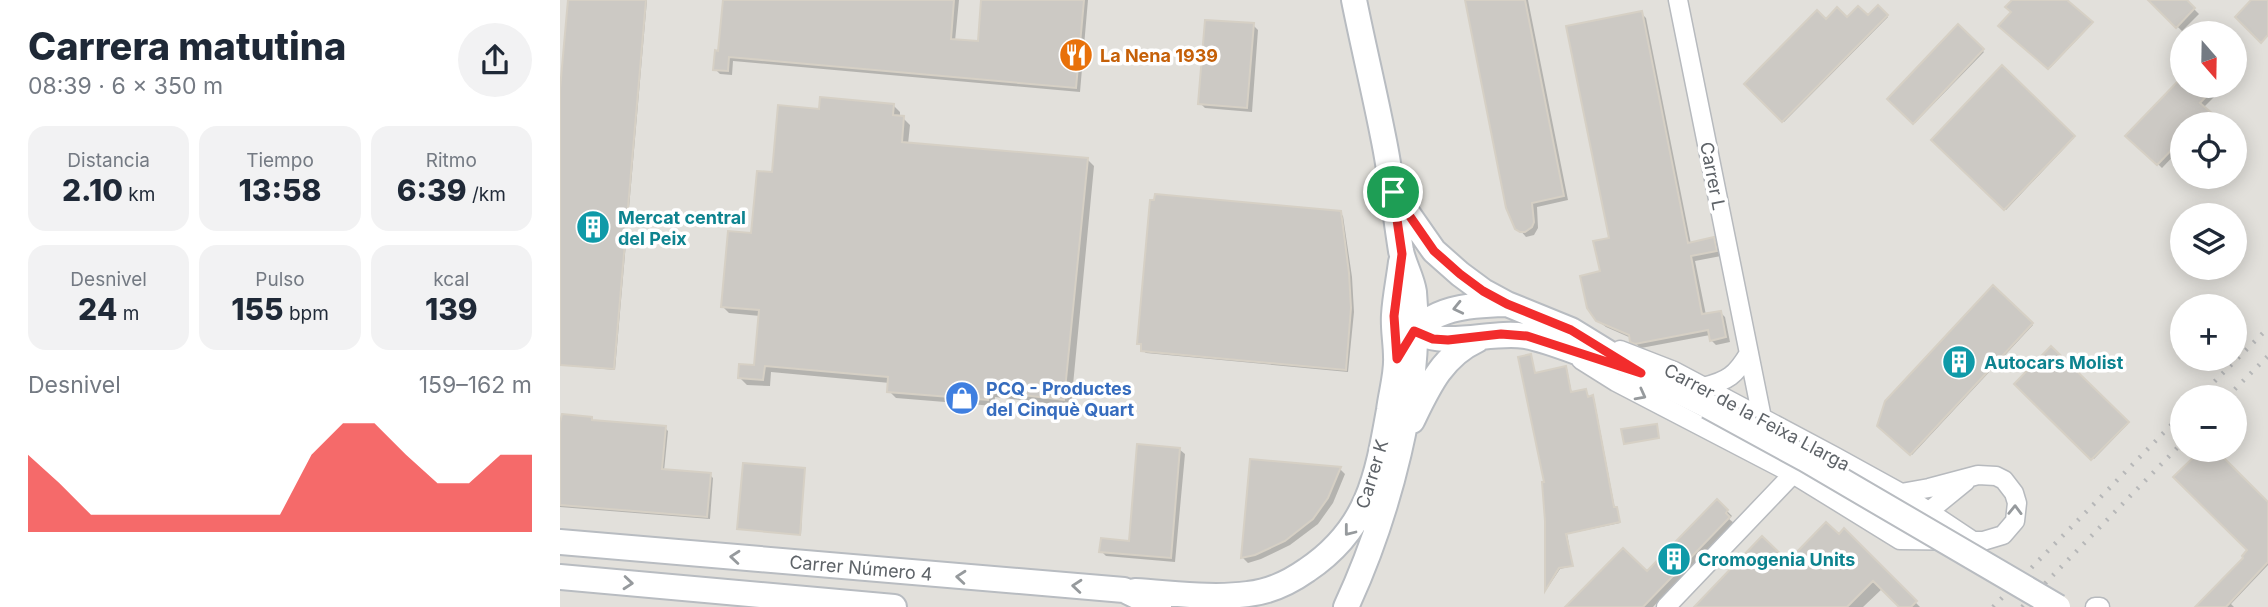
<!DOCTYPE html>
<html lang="es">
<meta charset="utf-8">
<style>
:root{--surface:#fff;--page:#f2f2f3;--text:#1f2937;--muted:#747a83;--accent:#f22c2c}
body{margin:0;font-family:Inter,sans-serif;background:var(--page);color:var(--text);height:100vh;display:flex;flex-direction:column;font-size:26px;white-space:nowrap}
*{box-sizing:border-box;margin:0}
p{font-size:23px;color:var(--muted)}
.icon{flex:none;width:38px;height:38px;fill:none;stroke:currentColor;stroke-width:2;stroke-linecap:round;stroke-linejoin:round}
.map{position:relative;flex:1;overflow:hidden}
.drawer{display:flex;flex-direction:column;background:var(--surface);width:560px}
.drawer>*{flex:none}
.needle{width:46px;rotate:160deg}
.tools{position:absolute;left:1610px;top:21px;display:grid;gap:14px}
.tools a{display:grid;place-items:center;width:77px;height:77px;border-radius:50%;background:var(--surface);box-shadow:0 4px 18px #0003;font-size:35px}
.pin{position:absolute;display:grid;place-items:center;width:60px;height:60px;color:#fff;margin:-30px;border:4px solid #fff;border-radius:50%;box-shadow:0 2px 7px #0007}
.round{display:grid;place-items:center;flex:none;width:74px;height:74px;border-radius:37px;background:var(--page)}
.overview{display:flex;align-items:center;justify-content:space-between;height:119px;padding:0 28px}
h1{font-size:38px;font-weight:800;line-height:52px}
.stats{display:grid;grid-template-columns:repeat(3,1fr);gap:10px;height:119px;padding:7px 28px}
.stats div{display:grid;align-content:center;border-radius:18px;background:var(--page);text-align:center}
.stats b{font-size:30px;font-weight:800}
.stats small{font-size:19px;font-weight:400}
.stats p{font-size:19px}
.chart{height:196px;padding:14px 28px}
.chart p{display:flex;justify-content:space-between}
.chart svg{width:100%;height:126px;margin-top:7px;fill:var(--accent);opacity:.7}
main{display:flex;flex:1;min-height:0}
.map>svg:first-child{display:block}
</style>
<main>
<section class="drawer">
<div class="overview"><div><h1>Carrera matutina</h1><p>08:39 · 6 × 350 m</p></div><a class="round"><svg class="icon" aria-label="share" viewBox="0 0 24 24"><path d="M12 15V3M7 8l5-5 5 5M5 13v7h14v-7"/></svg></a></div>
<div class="stats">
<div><p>Distancia</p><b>2.10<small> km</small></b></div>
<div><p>Tiempo</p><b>13:58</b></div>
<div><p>Ritmo</p><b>6:39<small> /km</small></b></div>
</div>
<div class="stats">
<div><p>Desnivel</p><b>24<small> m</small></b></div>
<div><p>Pulso</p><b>155<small> bpm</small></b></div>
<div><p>kcal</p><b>139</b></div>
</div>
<div class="chart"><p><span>Desnivel</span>159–162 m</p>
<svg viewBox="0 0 160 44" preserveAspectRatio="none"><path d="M0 44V17L10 27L20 38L30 38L40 38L50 38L60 38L70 38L80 38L90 17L100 6L110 6L120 17L130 27L140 27L150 17L160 17V44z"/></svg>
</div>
</section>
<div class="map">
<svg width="1708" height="607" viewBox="0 0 1708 607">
<rect width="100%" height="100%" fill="#f1eee7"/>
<path fill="#e2e0db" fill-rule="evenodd" d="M0,0H1708V607H0ZM1622,33H1675V86H1622ZM1622,124H1675V177H1622ZM1622,215H1675V268H1622ZM1622,306H1675V359H1622ZM1622,397H1675V450H1622Z"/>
<path fill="#0003" d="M9,0H87L55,370L0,365V110Z
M165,0H399L395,41L419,43L423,0H528L520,92L173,61L172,75L160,74L155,69L160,52Z
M907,0H968L1008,200L977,207L978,228L974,235L966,237L953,222Z
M1454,0H1505L1532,24L1490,68L1441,26L1453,12Z
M1590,0H1625L1639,14L1622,31Z
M1318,7L1328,17L1224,122L1186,84L1266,21L1308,18Z
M1081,13L1086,18L1131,244L1154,239L1159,244L1161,256L1135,261L1146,315L1160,312L1165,317L1170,342L1156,345L1151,340L1150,335L1081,348L1072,341L1071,338L1046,327L1038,321L1042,273L1051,239Z
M693,25L698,30L692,112L645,108L640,103Z
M1398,27L1424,52L1355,123L1330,99Z
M1675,64L1680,69L1675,75Z
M1442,68L1514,138L1446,210L1373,140Z
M1636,86H1665L1643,108L1656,120L1651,124H1622V147L1602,168L1568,135L1628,94Z
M333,105L340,112V118H343L350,125L348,144L527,159L534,166L511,406L435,397L434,406L336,398L329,391L330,383L211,372L210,386L187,385L180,378L195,367L200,316L169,313L162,306L193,235L213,174L261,111Z
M780,213L783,216L792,277L794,312L788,372L586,353L582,350L579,343Z
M1433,288L1473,325L1352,455L1319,425Z
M1491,349L1568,424L1534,459L1457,384Z
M1007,369L1012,394L1034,398L1055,509L1058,510L1060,523L1007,534L1013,566L1000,569L986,590V483L975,374Z
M31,418L35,422L105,428L108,431L104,471L150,475L153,478L150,519L0,507V424Z
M619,449L625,454L615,562L546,556L541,551L570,542Z
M1644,450H1653L1708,505V565L1671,604L1674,607H1637L1686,558L1690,550L1616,477Z
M692,461L780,469L785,474L773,503L758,524L730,545L701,559L688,563L683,558Z
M244,470L241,535L179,528Z
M1157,501L1172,516L1169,519L1174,523L1093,607H1008L1087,573Z
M1286,532L1360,607H1341L1323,588L1303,607H1136L1228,563Z"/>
<path fill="#ccc9c4" stroke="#d6d0c5" stroke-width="2" d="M8,0H86L54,369L0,365V89Z
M163,0H394L391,39L418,41L421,0H524L516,88L169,57L168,71L153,70L155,50L158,51Z
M905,0H965L1004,196L972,203L974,222L972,227L965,232H960L955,229L946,208Z
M1452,0H1507L1533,22L1488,69L1438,26L1451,12L1445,7Z
M1588,0H1627L1635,8L1616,28Z
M1691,0H1708V35L1701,43L1675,17Z
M1318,5L1328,15L1222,122L1184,84L1257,10L1266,19L1277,7L1287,17L1298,6L1308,15Z
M1082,11L1128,243L1154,237L1157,251L1131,256L1142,314L1161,311L1166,337L1150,341L1148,330L1075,344L1070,342L1069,335L1036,321L1027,308L1020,276L1040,271L1033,241L1049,238L1006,26Z
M645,20L694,23L687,108L638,104Z
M1398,24L1424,49L1353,124L1327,99Z
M1442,65L1515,136L1444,210L1371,140Z
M1618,81L1622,86H1656L1640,103L1653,114L1643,124H1622V139L1597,165L1565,136Z
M260,97L334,104L333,115L344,116L342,142L528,158L504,400L429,391L428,400L327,392L328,377L205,366L203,380L178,378L179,364L194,365L199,310L161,307L168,231L191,233L197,171L212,172L218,105L259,109Z
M595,194L781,211L789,273L791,308L786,370L581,351V344H577L590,200H594Z
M1433,285L1473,323L1350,455L1317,426L1325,401Z
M1491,346L1569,422L1531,460L1454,384Z
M971,354L975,373L1006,366L1011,392L1026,389L1028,397L1033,395L1054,507H1057L1060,522L1006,534L1013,566L999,568L985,591V521L982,482H984L958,357Z
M2,414L32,417V420L106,426L102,469L151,473L147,517L0,505V422Z
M1097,424L1099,438L1064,444L1061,429Z
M577,444L620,448L611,558L539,552L541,538L569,541Z
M1641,450H1656L1708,502V562L1666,607H1635L1683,558L1682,556L1687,550L1613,477Z
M690,459L781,467L768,498L753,519L725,541L695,555L681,558Z
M183,463L245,468L240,535L177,529Z
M1157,499L1168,510L1166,513L1170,517L1083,607H1005L1063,548L1087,571Z
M1266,522L1279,534L1284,528L1357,601L1351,607H1339L1313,581L1287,607H1134L1202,536L1228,561Z"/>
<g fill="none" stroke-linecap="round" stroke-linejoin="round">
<g stroke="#b7babe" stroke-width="21">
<path id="street" d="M1118,0L1202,418
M1060,350L1114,371L1274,456L1341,493L1413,541
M1021,360L1056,382L1233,474L1340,540L1423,541L1443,535L1455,521L1457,503L1454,493L1444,480L1436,476L1418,475L1369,488L1341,493
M1143,387C1168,381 1176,375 1189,353
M1362,517L1406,481
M1106,607L1233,474
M1535,607H1540"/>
</g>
<g stroke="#b8bcc1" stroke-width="28">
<path id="secondary" d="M837,198L874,251L900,274L923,291L947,304L1011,330L1081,373L1148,406
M847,320C869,356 928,329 965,336C988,340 1020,354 1043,361
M847,340C871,307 909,305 946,304
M852,421C868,388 882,356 917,340
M0,542L564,590L599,607
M0,577L334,607
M575,591C612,593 651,599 688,594C708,592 730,582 747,570C808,529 817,478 829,410C831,393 837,374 836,357C836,343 833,329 834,315C835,297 839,279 841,262
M786,607C827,519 863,390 854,292C852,278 844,265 841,251C835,213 831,174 823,136C814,90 803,45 794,0"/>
</g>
<use href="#street" stroke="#fff" stroke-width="18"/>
<use href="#secondary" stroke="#fff" stroke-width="24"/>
<path stroke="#b6b7b8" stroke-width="4.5" stroke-dasharray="2 9" stroke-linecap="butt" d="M1639,397L1708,328
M1667,397L1708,356
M1433,607L1622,414
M1462,607L1622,443"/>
<g stroke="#b8bcc1" stroke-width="28" stroke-linecap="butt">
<path id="secondary-bridge" d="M1148,406L1245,459L1498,607"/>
</g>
<use href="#secondary-bridge" stroke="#fff" stroke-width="24"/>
</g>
<defs><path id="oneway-chevron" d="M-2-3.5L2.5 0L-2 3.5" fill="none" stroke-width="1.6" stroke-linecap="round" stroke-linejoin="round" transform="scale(1.75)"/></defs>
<g stroke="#969a9d">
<use href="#oneway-chevron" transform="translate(898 308) rotate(167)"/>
<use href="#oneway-chevron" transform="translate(1081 395) rotate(28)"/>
<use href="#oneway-chevron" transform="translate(1455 510) rotate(-89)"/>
<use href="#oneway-chevron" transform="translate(789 531) rotate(128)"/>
<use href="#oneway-chevron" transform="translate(175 557) rotate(-175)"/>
<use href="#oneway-chevron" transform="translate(401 577) rotate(-175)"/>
<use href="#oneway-chevron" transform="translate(68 583) rotate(5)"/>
<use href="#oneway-chevron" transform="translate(517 586) rotate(-175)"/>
</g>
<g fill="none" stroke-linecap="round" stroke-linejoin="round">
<g stroke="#fff" stroke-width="14">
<path id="route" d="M833,192L874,251L900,274L923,291L947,304L1011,330L1081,373L967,336L941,334L888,340L873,339L854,331L837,359L834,316L842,254Z"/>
</g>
<use href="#route" stroke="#f22c2c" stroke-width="9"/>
</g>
<defs>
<g id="restaurant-disc" transform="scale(1.75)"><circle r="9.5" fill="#e8710a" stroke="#fff"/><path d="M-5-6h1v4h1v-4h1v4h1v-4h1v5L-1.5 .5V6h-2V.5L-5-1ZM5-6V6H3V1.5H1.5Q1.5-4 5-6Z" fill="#fff"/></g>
<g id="building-disc" transform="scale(1.75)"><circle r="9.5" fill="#0f9aa8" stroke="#fff"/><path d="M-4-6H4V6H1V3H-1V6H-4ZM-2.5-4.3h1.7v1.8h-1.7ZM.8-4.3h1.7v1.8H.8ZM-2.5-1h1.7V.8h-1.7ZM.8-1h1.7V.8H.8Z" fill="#fff"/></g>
<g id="shop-disc" transform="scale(1.75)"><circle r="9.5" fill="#3f7fe0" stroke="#fff"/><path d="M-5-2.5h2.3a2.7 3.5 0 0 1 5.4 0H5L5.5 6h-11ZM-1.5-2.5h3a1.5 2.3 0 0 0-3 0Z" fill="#fff"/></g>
</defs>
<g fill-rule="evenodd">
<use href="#restaurant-disc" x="516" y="55"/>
<use href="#building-disc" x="33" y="227"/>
<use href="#building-disc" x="1399" y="362"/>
<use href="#shop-disc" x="402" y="398"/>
<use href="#building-disc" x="1114" y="559"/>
</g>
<g text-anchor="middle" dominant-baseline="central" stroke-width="7" stroke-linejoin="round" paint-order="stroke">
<g font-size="18" font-weight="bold" fill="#c56008" stroke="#fff" text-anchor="start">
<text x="540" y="55">La Nena 1939</text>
</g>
<g font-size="18" fill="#5e6368" stroke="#fff">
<text transform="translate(1153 176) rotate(79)">Carrer L</text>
<text transform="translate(1197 417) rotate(28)">Carrer de la Feixa Llarga</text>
<text transform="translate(812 474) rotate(-73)">Carrer K</text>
<text transform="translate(301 568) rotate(5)">Carrer Número 4</text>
</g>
<g font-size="18" font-weight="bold" fill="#0d838f" stroke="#fff" text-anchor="start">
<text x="58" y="217">Mercat central<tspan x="58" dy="21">del Peix</tspan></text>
<text x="1424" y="362">Autocars Molist</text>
<text x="1138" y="559">Cromogenia Units</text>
</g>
<g font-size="18" font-weight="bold" fill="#366cbe" stroke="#fff" text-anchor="start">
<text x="426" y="388">PCQ - Productes<tspan x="426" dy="21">del Cinquè Quart</tspan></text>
</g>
</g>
</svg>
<div class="tools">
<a><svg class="needle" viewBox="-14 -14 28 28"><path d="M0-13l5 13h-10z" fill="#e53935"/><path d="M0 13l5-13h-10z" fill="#747a83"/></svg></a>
<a><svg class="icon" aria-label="locate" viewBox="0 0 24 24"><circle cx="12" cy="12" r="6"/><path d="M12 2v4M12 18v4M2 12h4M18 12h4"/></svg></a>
<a><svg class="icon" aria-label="layers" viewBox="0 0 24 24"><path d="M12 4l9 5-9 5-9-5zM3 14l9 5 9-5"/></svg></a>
<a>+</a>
<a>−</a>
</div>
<div class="pin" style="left:833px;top:192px;background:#1e9e55"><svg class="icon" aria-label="arrive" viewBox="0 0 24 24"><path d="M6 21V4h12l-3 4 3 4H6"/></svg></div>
</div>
</main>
